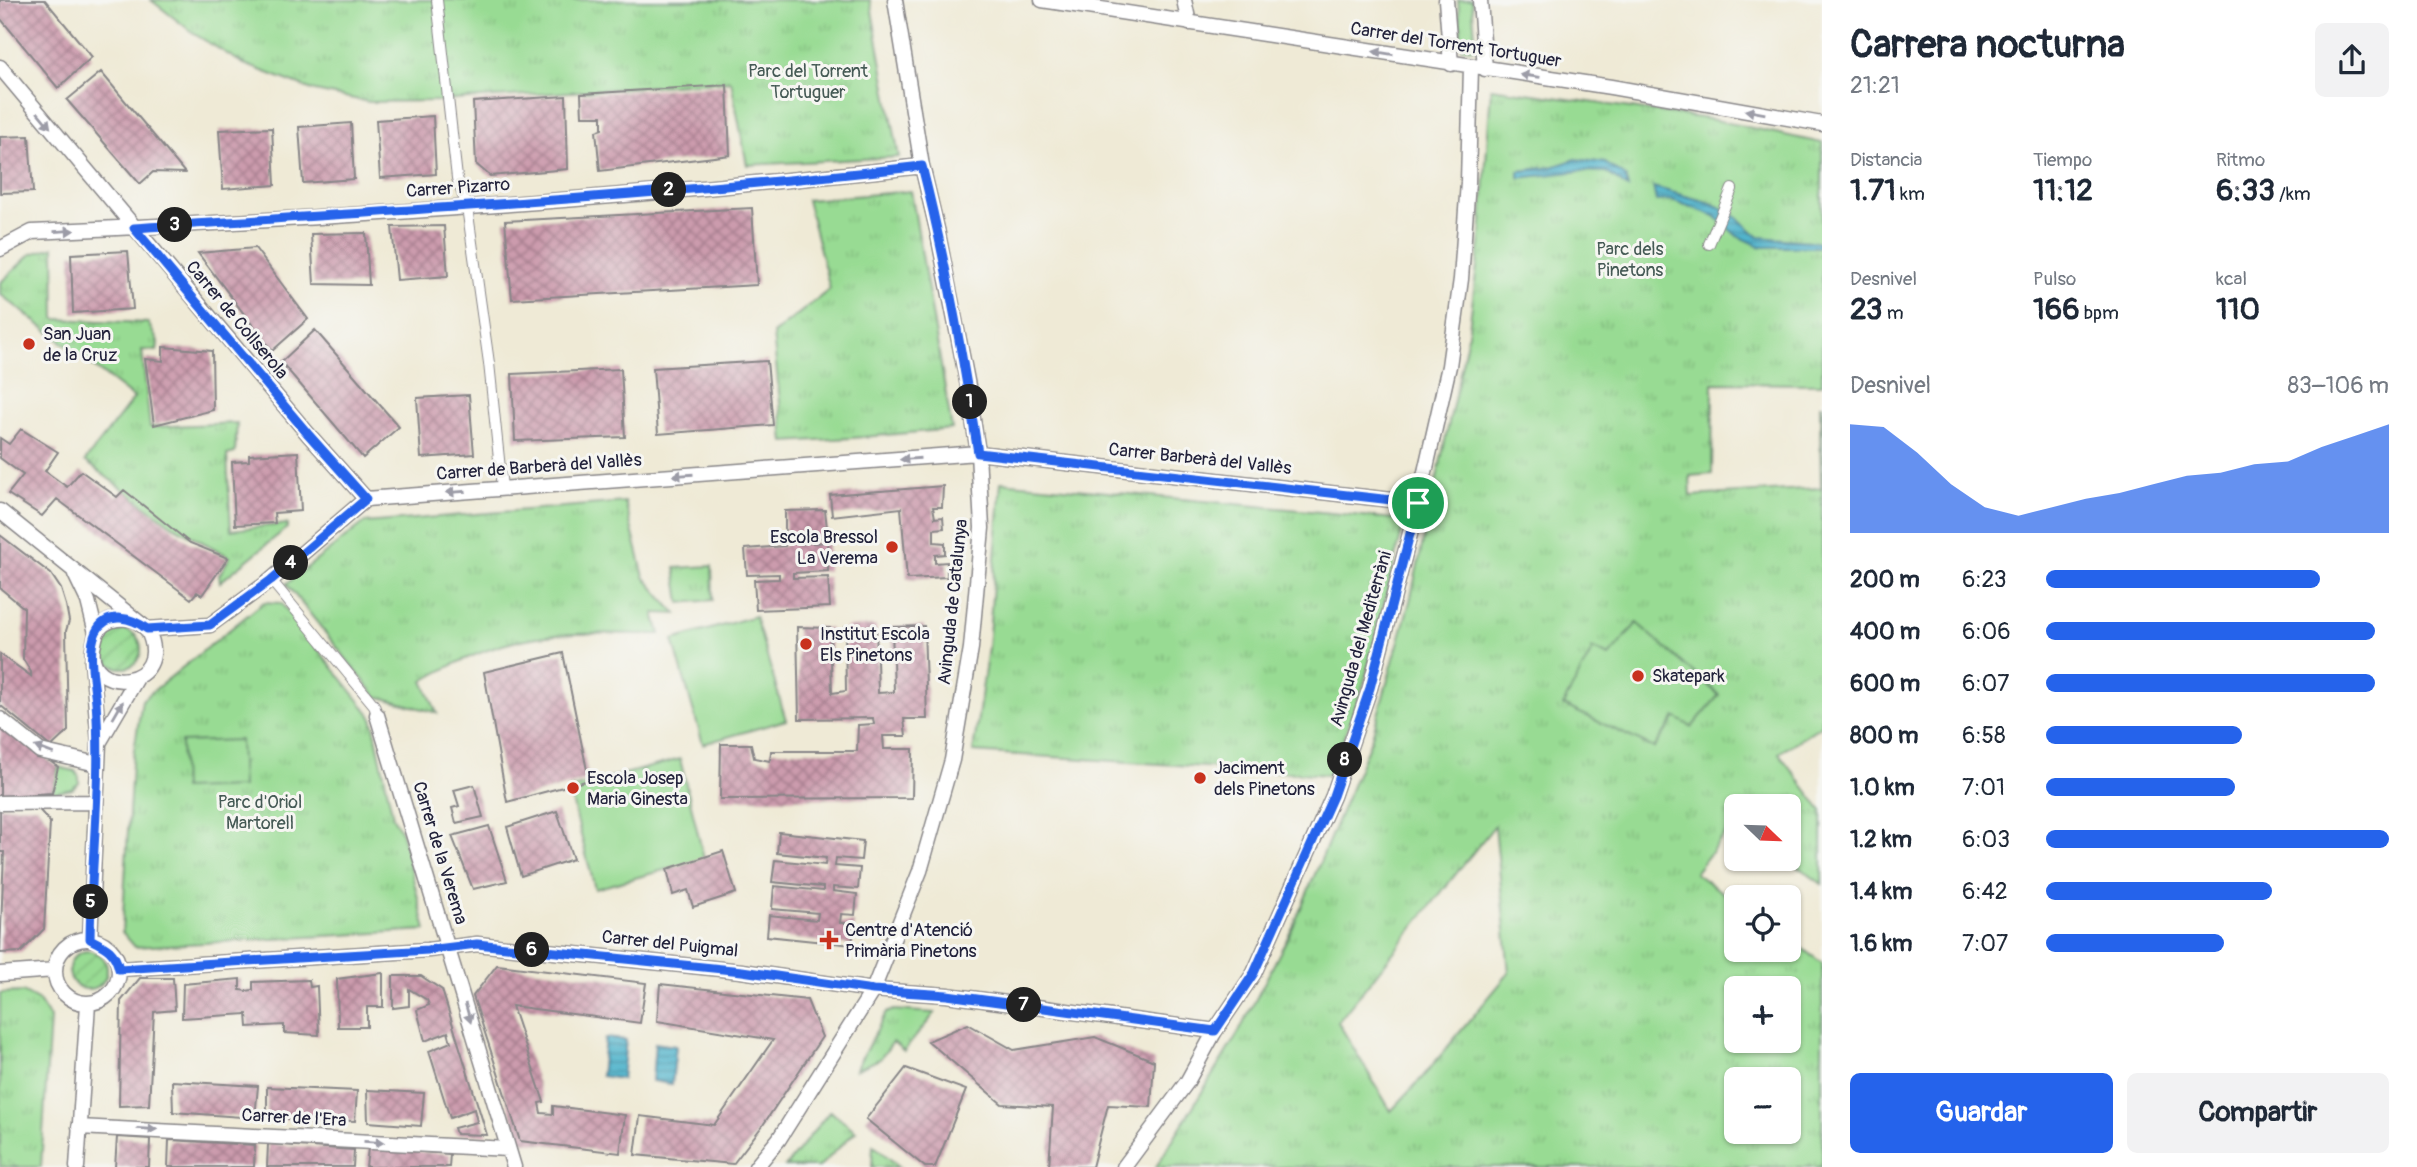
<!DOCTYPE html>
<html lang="es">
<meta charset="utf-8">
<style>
:root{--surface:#fff;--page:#f2f2f3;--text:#1f2937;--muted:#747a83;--accent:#2563eb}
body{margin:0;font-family:Pangolin,sans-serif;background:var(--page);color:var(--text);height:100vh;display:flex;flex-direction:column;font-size:26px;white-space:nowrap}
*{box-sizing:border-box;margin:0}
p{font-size:23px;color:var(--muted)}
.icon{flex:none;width:38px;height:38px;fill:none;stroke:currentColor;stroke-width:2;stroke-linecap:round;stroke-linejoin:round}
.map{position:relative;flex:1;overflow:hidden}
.details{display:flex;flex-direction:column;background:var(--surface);width:595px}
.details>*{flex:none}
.needle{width:46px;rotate:113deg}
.controls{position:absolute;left:1724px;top:794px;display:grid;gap:14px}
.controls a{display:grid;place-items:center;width:77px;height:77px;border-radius:10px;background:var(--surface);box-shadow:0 2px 5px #0004;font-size:35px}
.pin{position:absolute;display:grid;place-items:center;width:60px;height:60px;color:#fff;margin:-30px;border:4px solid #fff;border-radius:50%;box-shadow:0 2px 7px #0007}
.km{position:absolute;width:35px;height:35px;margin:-18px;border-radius:50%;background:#222;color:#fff;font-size:19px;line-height:35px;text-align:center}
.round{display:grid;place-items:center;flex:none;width:74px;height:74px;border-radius:10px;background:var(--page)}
.head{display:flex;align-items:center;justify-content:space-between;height:119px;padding:0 28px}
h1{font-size:38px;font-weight:700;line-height:52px}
.figures{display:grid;grid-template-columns:repeat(3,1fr);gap:10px;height:119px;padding:7px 28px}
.figures div{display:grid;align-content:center}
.figures b{font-size:30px;font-weight:700}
.figures small{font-size:19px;font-weight:400}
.figures p{font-size:19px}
.chart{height:196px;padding:14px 28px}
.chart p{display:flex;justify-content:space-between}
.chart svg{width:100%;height:126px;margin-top:7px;fill:var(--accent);opacity:.7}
.action{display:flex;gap:14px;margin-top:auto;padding:14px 28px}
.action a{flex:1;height:80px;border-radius:10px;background:var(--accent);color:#fff;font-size:28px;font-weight:700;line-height:80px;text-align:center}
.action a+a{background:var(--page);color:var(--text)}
ul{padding:0 28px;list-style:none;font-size:23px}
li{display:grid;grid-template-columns:112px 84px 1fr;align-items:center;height:52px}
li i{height:18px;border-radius:9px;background:var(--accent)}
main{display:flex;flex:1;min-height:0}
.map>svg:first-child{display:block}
</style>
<main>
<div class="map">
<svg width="1822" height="1167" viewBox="0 0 1822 1167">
<defs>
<pattern id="grass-tufts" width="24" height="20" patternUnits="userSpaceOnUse" patternTransform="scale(1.75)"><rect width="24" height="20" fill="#98db93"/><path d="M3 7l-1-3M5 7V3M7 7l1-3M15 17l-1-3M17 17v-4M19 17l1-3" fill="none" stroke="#83bc80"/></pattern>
<pattern id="garden-furrows" width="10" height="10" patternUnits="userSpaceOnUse" patternTransform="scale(1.75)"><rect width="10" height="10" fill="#98db93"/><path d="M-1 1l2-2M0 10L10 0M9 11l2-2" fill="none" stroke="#83bc80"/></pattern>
<pattern id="water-rules" width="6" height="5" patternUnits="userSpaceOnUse" patternTransform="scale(1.75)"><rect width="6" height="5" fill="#4cb2cb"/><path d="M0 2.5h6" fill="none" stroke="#3f90a6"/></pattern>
<pattern id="building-cross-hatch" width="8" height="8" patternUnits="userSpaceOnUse" patternTransform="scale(1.75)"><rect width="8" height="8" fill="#cc9bad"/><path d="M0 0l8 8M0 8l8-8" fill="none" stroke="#a57e8e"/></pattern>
</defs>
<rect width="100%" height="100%" fill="#f6f6f2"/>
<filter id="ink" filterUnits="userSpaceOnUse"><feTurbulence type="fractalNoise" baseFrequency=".0143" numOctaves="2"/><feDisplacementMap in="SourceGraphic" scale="14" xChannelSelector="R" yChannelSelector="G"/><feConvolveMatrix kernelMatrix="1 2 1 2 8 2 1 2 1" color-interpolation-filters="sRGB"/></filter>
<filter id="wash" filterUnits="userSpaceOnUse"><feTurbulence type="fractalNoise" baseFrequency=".00686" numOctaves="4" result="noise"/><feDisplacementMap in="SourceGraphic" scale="28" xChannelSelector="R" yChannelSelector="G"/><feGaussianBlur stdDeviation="1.57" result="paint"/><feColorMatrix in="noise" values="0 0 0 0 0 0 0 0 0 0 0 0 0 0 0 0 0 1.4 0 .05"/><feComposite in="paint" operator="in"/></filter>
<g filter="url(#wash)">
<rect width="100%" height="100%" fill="#efead6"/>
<path fill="url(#grass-tufts)" stroke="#5d7e67" stroke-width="2" fill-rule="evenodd" d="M151,0H870L899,157L747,165L731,81L438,101L369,102L315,91L244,64L196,35Z
M1458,0H1472L1476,49L1462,48Z
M1491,88L1715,120L1822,143V384L1713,383L1712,474L1690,476L1691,496L1821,488L1820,405H1822V725L1779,753L1822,811V884L1787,859L1788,807H1736V824L1734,823L1695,873L1736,902V950H1788L1789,939L1822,963V1167H1156L1240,1030L1293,927L1371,740L1410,601L1468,336L1481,236ZM1593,649L1608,656L1676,717L1654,748ZM1495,825L1509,973L1421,1079L1391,1111L1338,1022ZM1736,989H1788V1041H1736ZM1736,1080H1788V1132H1736Z
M911,191L952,429L852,438L784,442L773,334L830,289L807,200Z
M54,247L55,319L148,323L158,342L157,351L142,350L150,427L237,423L235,453L227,455L231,530L287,524V528L220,582L219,575L230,557L171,525L85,461L134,398L0,294V283L31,254Z
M1001,482L1405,520L1364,683L1330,775L973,752L988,648Z
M625,502L644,577L676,614L654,613L660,634C625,634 590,632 556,635C510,638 462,658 423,681L437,713L376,696L286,584L364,523Z
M712,566L713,600L680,603L675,568Z
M264,602L281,603L372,717L393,817L402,834L426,930L135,947L122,932L132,763L142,700Z
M58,767L75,771L79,777V783L72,789L52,793Z
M23,992L39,1001L50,1018L41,1167H0V993Z
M894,1010L935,1013L904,1051L893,1042L880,1059L855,1070L886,1013Z
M830,1111L856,1131L819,1167H785Z
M873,1145L900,1167H872Z"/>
<path fill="url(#garden-furrows)" stroke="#5d7e67" stroke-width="2" d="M103 649a19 19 0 1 1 38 0a19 19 0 1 1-38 0Z
M69 970a19 19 0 1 1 38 0a19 19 0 1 1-38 0Z"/>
<path fill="#98db93" stroke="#5d7e67" stroke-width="2" d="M755,616L786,720L703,744L673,640Z
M1637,623L1719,695L1692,727L1675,717L1654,748L1563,705L1593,649L1609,656Z
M240,740L242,787L183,789L181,742Z
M680,759L704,859L595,889L569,789Z"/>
<path fill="url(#water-rules)" stroke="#376a83" stroke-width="2" d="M1576,159L1605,163L1626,177L1628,188L1606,172L1581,171L1519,178V171L1552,167Z
M1653,187L1711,203L1733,214L1759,237L1822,242V247H1761L1737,236L1715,216L1672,200L1656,201Z
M605,1038L626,1040L622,1079L601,1076Z
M655,1043L676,1046L672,1084L652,1081Z"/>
<g id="blocks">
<path fill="url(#building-cross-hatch)" d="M0,0H45L92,57L58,88L0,18Z
M101,72L185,173L153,172L140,184L67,100Z
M727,85L730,155L600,171L596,131L602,129V116H582L581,94Z
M566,96L568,169L490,176L476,164L473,102Z
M433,116L436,174L380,178L376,120Z
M351,123L354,179L303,183L299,127Z
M272,128L275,185L223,189L219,130Z
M29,136L33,192L0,193V137Z
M752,208L757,285L512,299L505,221Z
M444,226L448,276L397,280L392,227Z
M366,233L369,285L314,284L311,234Z
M255,248L308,319L272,351L198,253Z
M128,251L133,309L73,313L71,254Z
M315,330L399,427L363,458L281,362Z
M163,347L212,351L213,410L154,425L145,359L163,361Z
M767,361L773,425L658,434L653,368Z
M621,369L625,437L515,441L512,374Z
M469,395L474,454L421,458L417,398Z
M21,429L58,452L45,471L67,487L81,471L117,497L124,490L190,543L228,558L202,595L197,592L191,599L57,499L42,516L8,494L23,475L0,458V438L9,444Z
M298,452L301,511L274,513L275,523L235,525L232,462L249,461V455Z
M943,486L942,507H933L935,518L943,517L944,528L934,529V542L945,543V554L935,555V563L947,562V577L907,579L901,508L832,516L830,495Z
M825,510L828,537L794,539L795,544L828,542V571L793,573V578L828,577L830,607L756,610L754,580L779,579V574L747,575L745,549L785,546V511Z
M0,535L51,574L61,589L66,605L69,621L66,631L68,731L51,747L0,705V654L31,676V672L23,659L24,608L0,588Z
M876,626L878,693L894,692L892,627L924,626L927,719H904L906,736H883L884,749H913L912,798L720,799L721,744H751L754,758L770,761L771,751H857L858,725L874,724L873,718L799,719L797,627L830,628L832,693L846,691L845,627Z
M563,653L589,780L507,802L484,672Z
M0,725L58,767L52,793L0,796Z
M474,785L483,817L456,823L452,808L459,806L454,790Z
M36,806L50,822L44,929L21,952L0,953L4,852H0V807Z
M557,811L573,859L521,876L507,827Z
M489,826L507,881L473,889L452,836Z
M779,832L863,841L861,860L836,858L835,866L860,868L858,889L833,887V891L857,894L855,915L841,914L840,923H854L852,945L767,936L769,915L817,920L818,913L772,909L774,886L823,891V887L772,882L775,860L825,865L826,858L777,853Z
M723,851L736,893L693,907L688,890L673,895L667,869Z
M497,965L646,983L640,1023L512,1006L544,1102L539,1103L541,1113L553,1114V1106L625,1115L620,1153L520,1141L473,996Z
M383,973V1007H367V1027H338L337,979Z
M393,976H421L442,990L487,1135L456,1134L454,1128L477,1122L474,1109L450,1118L429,1051L451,1042L448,1032L425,1041L417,1010L429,1005L427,1000L409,989V1006L393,1008Z
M140,978H173L175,1010L154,1012L149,1105L119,1106L121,1001Z
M240,979V990L246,991L253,990V982L309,980L310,987L317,986L319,1035L284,1033V1025L248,1027L247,1014L182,1018L183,984Z
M660,984L807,1000L822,1037L763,1125L733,1164L635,1155L640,1116L714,1125L773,1040L657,1021Z
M968,1024L1014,1050L1095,1037L1154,1061L1151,1107L1108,1105L1092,1167H1049L1053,1107L1002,1104L928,1041Z
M906,1068L966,1090L935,1167H925L866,1119Z
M172,1081L258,1086L255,1118L173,1112Z
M267,1087L357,1091L355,1121L267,1118Z
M367,1090L424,1093L421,1126L368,1122Z
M117,1137L150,1139L149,1167H115Z
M169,1140L255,1145L254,1167H168Z
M268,1144L354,1150L353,1167H267Z
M368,1148L450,1154L449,1167H366Z"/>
</g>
</g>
<g filter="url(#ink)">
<use href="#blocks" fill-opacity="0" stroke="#888688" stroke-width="2"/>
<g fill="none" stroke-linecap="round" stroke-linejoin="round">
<g stroke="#888688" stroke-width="12">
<path id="pedestrian" d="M437,0L457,178L467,207L489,363L502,488
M1709,244L1732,189
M271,580L374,705L377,715"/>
</g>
<g stroke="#888688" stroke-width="17">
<path id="minor" d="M1042,0L1611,87L1822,124
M1184,0L1189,23
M1446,0L1451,64
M1480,0L1485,69
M0,67L308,434L366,499
M0,249L32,232C329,219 627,199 922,166
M0,511L147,629C177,689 85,696 93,648C95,640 95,633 100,628C110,617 123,617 136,620
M75,574L88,601L96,633
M147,629L210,625L271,580L366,499L978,453L1418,503
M377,715L514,1167
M0,719L40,751L97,764
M99,743L137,678
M0,803L95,802
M90,939L99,743L92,661
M55 971a32 32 0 1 1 64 0a32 32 0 1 1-64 0Z
M119,969L428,950L477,944L741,971L873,990L947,995L1215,1031
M0,974L55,970
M79,1127L508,1149
M77,1167L88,1004
M756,1167L779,1139L873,990L920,871L952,760L971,648L982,528L978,453L968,386L937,229L922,166L895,0
M1124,1167L1187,1082L1215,1031L1254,973L1333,796L1370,688L1418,503L1449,366L1461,279L1468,182L1471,67"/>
</g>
<use href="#pedestrian" stroke="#fff" stroke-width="10"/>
<use href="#minor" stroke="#fff" stroke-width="14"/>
</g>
<defs><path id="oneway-solid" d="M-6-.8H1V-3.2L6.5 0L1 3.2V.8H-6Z" transform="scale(1.75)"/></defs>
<g fill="#9c9ca7">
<use href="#oneway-solid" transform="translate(1383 53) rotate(-171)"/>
<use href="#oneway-solid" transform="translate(1530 76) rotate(-172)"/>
<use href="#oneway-solid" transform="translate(1755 112) rotate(-170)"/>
<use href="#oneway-solid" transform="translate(44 120) rotate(50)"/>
<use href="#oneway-solid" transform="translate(64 231) rotate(-3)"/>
<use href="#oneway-solid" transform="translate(910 459) rotate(176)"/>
<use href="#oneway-solid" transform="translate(683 475) rotate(176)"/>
<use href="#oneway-solid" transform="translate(456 492) rotate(176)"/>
<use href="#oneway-solid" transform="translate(118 710) rotate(-60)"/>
<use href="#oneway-solid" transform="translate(44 750) rotate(-159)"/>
<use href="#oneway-solid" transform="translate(468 1013) rotate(74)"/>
<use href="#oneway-solid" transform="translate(147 1129) rotate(3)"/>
<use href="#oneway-solid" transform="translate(374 1142) rotate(3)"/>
</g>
</g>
<g fill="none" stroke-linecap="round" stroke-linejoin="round" filter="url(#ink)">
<g stroke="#fff" stroke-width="14">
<path id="route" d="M922,166C946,260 963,357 978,453L1418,503L1370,688L1333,796L1254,973L1215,1031L947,995L873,990L742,971L477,944L428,950L119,969C115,951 106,947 90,939C91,860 102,780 96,702C94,681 87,651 96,632C107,610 133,618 147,629L210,625L271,580L366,499L308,434L134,228C397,211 660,196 922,166Z"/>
</g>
<use href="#route" stroke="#2563eb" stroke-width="9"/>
</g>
<g fill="#c8321e" stroke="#f6f6f2" stroke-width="2.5">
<circle cx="29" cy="344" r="7"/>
<circle cx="892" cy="547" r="7"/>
<circle cx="806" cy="644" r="7"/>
<circle cx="1638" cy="676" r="7"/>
<circle cx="1200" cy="778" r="7"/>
<circle cx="573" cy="788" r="7"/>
<path d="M825.5 929.5h7v7h7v7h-7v7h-7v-7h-7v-7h7z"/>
</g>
<g text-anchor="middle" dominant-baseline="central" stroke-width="6" stroke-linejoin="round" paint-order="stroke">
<g font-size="18" fill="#22223b" stroke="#f6f6f2">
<text transform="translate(1456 45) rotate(9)">Carrer del Torrent Tortuguer</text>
<text transform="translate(458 188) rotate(-4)">Carrer Pizarro</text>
<text transform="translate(237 320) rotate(50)">Carrer de Collserola</text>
<text transform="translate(1200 459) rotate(6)">Carrer Barberà del Vallès</text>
<text transform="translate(539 467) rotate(-4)">Carrer de Barberà del Vallès</text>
<text transform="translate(953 602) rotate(-84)">Avinguda de Catalunya</text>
<text transform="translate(1361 639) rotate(-74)">Avinguda del Mediterràni</text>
<text transform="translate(440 853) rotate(73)">Carrer de la Verema</text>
<text transform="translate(670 944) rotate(6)">Carrer del Puigmal</text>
<text transform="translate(294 1118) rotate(3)">Carrer de l'Era</text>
</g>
<g font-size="18" fill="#455a55" stroke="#f6f6f2">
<text x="808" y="71">Parc del Torrent<tspan x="808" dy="21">Tortuguer</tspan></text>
<text x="1630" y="249">Parc dels<tspan x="1630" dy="21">Pinetons</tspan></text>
<text x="260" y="802">Parc d'Oriol<tspan x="260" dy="21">Martorell</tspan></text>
</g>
<g font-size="18" fill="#22223b" stroke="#f6f6f2" text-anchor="start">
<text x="43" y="334">San Juan<tspan x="43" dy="21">de la Cruz</tspan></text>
<text x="878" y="537" text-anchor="end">Escola Bressol<tspan x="878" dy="21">La Verema</tspan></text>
<text x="820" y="634">Institut Escola<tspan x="820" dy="21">Els Pinetons</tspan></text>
<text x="1652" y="676">Skatepark</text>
<text x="1214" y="768">Jaciment<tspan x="1214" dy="21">dels Pinetons</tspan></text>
<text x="587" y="778">Escola Josep<tspan x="587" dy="21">Maria Ginesta</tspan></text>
<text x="845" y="930">Centre d'Atenció<tspan x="845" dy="21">Primària Pinetons</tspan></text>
</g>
</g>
</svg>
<div class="controls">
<a><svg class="needle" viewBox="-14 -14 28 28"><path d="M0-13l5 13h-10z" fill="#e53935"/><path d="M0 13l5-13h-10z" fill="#747a83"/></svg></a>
<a><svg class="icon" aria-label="locate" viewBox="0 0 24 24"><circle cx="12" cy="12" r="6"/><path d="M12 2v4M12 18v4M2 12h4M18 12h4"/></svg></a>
<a>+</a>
<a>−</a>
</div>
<div class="pin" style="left:1418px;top:503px;background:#1e9e55"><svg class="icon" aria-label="arrive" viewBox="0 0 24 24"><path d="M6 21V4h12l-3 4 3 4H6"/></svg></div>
<b class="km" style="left:970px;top:402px">1</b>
<b class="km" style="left:669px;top:190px">2</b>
<b class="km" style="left:175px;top:225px">3</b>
<b class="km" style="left:291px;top:563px">4</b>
<b class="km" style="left:91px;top:902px">5</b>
<b class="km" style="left:532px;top:950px">6</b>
<b class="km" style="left:1024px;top:1005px">7</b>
<b class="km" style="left:1345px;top:760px">8</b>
</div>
<section class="details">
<div class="head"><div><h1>Carrera nocturna</h1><p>21:21</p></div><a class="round"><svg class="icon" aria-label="share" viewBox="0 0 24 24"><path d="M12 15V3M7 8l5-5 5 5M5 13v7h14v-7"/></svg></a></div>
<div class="figures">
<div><p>Distancia</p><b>1.71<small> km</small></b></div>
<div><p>Tiempo</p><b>11:12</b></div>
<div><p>Ritmo</p><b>6:33<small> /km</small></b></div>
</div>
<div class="figures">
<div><p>Desnivel</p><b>23<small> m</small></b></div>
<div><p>Pulso</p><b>166<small> bpm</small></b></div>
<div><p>kcal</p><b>110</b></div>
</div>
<div class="chart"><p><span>Desnivel</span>83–106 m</p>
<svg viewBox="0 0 160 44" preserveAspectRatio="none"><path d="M0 44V6L10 7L20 16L30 27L40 35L50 38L60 35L70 32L80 30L90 27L100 24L110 23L120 20L130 19L140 14L150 10L160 6V44z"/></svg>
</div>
<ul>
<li><b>200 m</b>6:23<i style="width:80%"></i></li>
<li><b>400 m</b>6:06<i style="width:96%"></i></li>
<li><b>600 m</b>6:07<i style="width:96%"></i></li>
<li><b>800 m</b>6:58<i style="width:57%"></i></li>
<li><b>1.0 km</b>7:01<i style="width:55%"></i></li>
<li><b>1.2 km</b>6:03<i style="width:100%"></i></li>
<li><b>1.4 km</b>6:42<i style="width:66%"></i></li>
<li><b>1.6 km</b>7:07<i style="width:52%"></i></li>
</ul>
<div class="action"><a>Guardar</a><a>Compartir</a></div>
</section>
</main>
